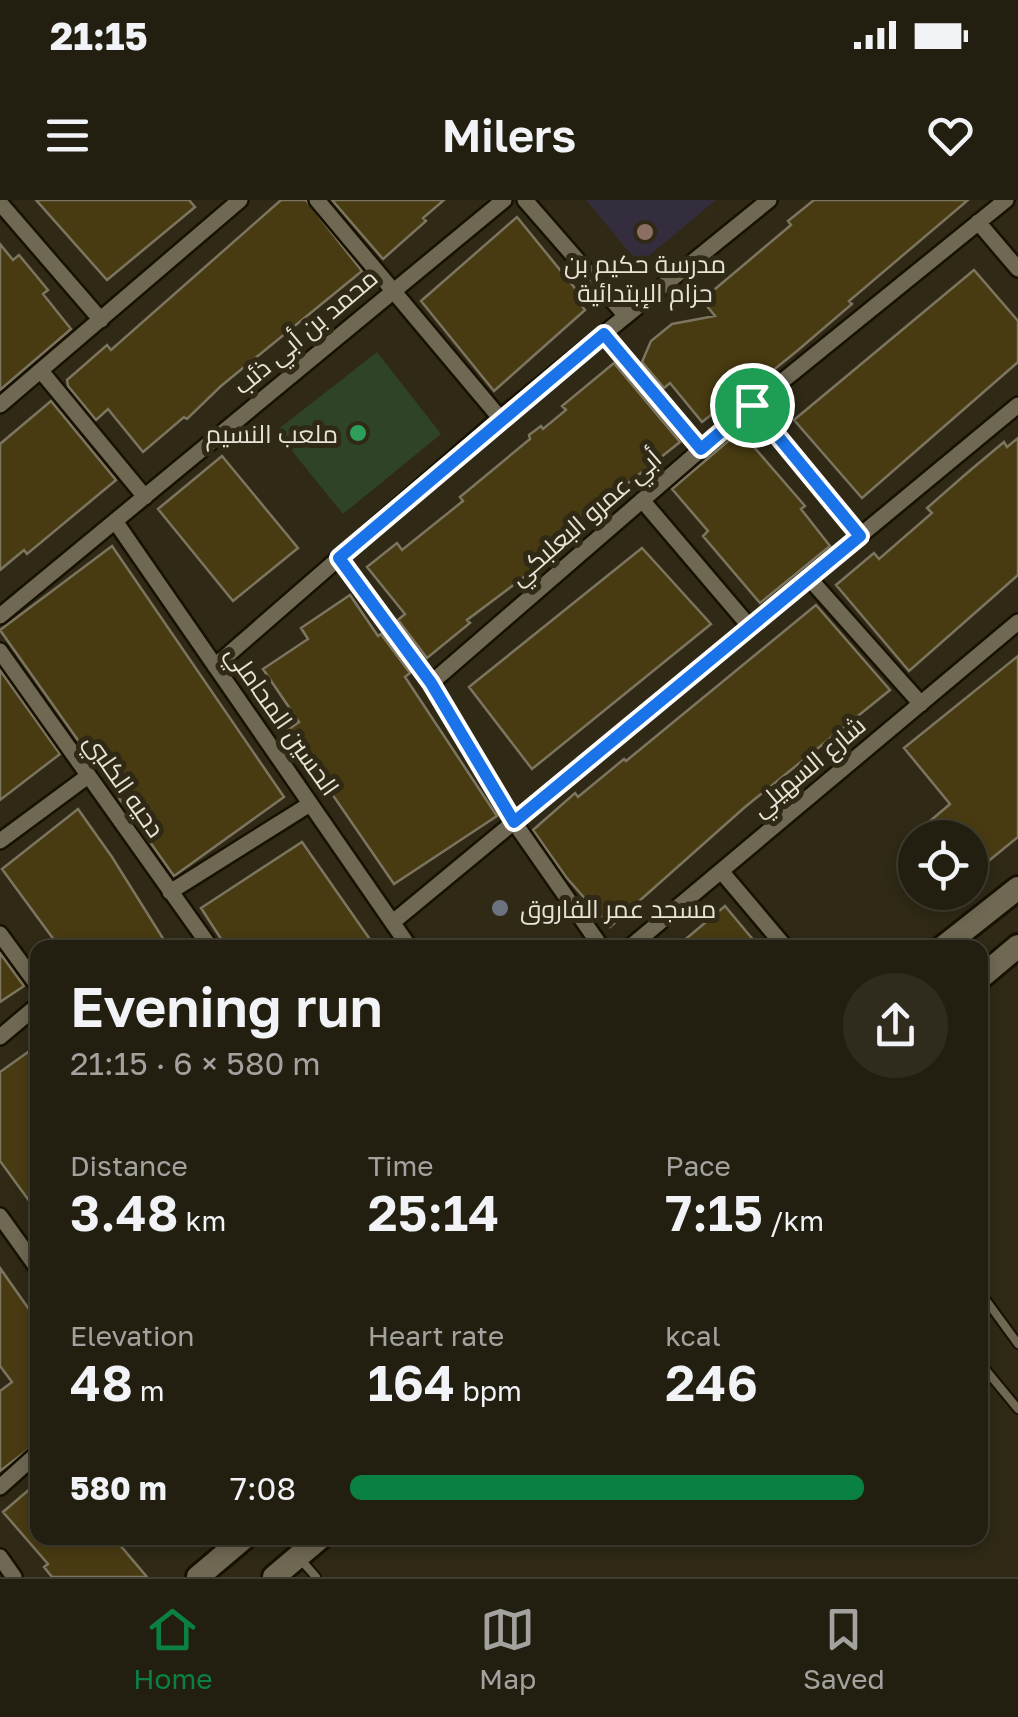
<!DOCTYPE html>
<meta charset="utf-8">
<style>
:root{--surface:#231f10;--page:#2f2c1e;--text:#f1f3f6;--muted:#a3a29f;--line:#403d30;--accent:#0b8043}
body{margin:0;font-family:"Golos Text",Cairo,sans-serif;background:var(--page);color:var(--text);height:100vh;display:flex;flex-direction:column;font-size:38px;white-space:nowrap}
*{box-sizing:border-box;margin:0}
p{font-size:32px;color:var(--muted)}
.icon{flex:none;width:55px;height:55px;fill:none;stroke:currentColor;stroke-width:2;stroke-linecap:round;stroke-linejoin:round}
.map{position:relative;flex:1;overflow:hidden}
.side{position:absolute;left:30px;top:740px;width:958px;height:605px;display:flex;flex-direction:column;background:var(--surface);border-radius:20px;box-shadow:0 5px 15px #0003,0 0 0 2px var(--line)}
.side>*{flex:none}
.fabs{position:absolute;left:898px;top:620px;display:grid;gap:20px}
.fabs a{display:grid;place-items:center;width:90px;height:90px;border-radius:50%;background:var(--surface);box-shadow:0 5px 15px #0003,0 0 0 2px var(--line);font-size:50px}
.pin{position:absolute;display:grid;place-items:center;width:85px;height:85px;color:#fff;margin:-42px;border:5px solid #fff;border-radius:50%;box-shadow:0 2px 10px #0007}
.round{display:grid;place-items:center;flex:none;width:105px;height:105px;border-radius:52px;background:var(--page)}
.headline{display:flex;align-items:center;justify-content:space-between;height:170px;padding:0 40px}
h1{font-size:55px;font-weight:600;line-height:75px}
.metrics{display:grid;grid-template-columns:repeat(3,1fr);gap:15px;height:170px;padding:10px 40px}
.metrics div{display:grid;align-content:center}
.metrics b{font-size:50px;font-weight:600}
.metrics small{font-size:28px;font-weight:400}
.metrics p{font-size:28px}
ul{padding:0 40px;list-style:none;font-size:32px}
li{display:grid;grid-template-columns:160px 120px 1fr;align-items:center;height:75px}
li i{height:25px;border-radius:12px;background:var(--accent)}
.status{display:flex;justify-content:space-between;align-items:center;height:70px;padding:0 50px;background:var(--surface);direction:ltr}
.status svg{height:28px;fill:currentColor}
header{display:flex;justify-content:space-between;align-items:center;height:130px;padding:0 40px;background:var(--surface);font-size:45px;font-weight:600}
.menu{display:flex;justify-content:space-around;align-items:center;height:140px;border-top:2px solid var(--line);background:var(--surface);font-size:28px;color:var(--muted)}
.menu a{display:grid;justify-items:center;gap:5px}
.menu .active{color:var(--accent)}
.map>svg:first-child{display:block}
</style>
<div class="status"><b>21:15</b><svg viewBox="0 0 49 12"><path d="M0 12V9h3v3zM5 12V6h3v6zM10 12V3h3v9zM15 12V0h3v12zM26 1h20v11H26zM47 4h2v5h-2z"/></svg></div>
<header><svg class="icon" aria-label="menu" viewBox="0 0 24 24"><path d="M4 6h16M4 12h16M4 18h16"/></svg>Milers<svg class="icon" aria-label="heart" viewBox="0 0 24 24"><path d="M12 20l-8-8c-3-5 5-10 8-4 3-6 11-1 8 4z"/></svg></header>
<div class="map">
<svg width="1018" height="1377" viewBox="0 0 1018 1377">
<rect width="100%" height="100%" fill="#2f2916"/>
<path fill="#342d3e" d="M586,0H716L639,64Z"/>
<path fill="#2f4427" d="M377,152L441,234L343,314L276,231Z"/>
<path fill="#483b12" stroke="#7c755f" stroke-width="2.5" d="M36,0H189L195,7L107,80Z
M281,0H306L362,71L221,186L187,219L184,217L143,252L108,209L96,220L68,186L67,180L107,145L111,150Z
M332,0H444L423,18L426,21L383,59Z
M814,0H968L849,101L852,104L797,151L714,218L711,215L702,222L670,183L664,188L642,162L651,141L672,124L715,116L702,100L791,25L788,21Z
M517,17L582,97L578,101L585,110L494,191L421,101Z
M0,44L13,60L19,55L48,90L43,94L71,129L0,190Z
M974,70L1018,121V162L862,298L794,220Z
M614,163L680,242L622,288L528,374L467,420L470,423L427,458L398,420L405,414L367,367L397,343L402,350L463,301L460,297L530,239L529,235L541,226L543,229L566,210L562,206Z
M51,201L116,280L27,354L24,350L0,370V244Z
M740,231L805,306L801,309L830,346L760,403L703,336L708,331L672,289Z
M1018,238V375L909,471L836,385L874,353L879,359L932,313L927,308L967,273L1004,242L1007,247Z
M222,256L298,348L233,401L158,309Z
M112,346L284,597L174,676L0,430Z
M642,348L711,424L532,569L469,487Z
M350,395L378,436L381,434L410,473L405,477L497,616L394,684L288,530L299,522L263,469L308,439L301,428Z
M816,405L890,490L745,607L610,727L566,677L533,630L575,593L578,597L624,559L626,561Z
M1018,456V637L970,676V638H910L950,604L904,548Z
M0,470L60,554L0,600Z
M78,609L112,657L169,748H60L2,669Z
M302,642L376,748H227L201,708Z
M725,706L760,748H675Z
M0,753L24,786L0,802Z
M38,845V1013L0,961V872Z
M0,1068L38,1122V1242L0,1271V1191L12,1182L0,1166Z
M38,1282V1338H114L147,1377H52L44,1367L48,1364L3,1312Z"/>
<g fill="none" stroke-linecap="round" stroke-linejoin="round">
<g stroke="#171102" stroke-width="12">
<path id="lane" d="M980,1092L1018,1144
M980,1163L1018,1209
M301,1360L316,1377"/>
</g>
<g stroke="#171102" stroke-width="20">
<path id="street" d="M317,0L500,218
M525,0L626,116
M0,3L101,120
M978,22L1018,69
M604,134L701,249
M41,171L145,297
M0,205L240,0
M752,205L860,336
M642,300L750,427
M115,321L410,748
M339,358L431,483L514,622L602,748
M809,378L921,504
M0,416L504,0
M0,451L211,748
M215,466L500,218L769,0
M431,483L743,213L1006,0
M0,641L88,576
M721,671L786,748
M170,692L310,604
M393,722L1018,205
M0,734L38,786
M629,748L1018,422
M0,837L38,805
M0,1016L38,1069
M0,1287L38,1253
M0,1357L14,1377"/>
</g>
<g stroke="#171102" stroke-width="28">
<path id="secondary" d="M942,748L1018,688
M980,778L1018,746
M198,1377L244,1338
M274,1377L320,1338"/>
</g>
<use href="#lane" stroke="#6f6853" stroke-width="8"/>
<use href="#street" stroke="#6f6853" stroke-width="15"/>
<use href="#secondary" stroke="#6f6853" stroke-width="22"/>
</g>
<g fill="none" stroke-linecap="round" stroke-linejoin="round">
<g stroke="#fff" stroke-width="20">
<path id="route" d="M604,134L701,249L752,205L860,336L514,622L431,483L339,358Z"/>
</g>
<use href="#route" stroke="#1a73e8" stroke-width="12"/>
</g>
<circle fill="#8d6e63" stroke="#2f2916" stroke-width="4" cx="645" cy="32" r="10"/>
<circle fill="#2e9e5b" stroke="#2f2916" stroke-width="4" cx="358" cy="233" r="10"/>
<circle fill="#6b7280" stroke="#2f2916" stroke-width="4" cx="500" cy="708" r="10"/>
<g text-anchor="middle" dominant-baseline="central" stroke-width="10" stroke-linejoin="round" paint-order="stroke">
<g font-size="25" fill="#e7e3d7" stroke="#2f2916">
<text x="645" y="63">مدرسة حكيم بن<tspan x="645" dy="29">حزام الإبتدائية</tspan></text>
<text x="338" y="233" text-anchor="end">ملعب النسيم</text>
<text x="520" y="708" text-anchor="start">مسجد عمر الفاروق</text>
</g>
<g font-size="25" fill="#e7e3d7" stroke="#2f2916">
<text transform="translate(305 131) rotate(-40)">محمد بن أبي ذئب</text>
<text transform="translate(585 317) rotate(-41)">أبي عمرو البعلبكي</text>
<text transform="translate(283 520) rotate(55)">الحسين المحاملي</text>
<text transform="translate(808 566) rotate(-40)">شارع السهيلي</text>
<text transform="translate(125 585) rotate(55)">دحيه الكلبي</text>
</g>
</g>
</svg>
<div class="fabs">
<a><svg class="icon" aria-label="locate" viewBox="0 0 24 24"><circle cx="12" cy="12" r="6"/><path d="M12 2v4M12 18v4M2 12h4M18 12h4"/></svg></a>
</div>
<div class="pin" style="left:752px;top:205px;background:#1e9e55"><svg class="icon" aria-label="arrive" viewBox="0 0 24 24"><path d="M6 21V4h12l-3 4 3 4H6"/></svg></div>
<section class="side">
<div class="headline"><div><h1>Evening run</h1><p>21:15 · 6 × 580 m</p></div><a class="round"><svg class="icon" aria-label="share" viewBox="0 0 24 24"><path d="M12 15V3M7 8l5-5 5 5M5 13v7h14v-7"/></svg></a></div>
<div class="metrics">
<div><p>Distance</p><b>3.48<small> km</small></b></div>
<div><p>Time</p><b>25:14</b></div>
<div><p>Pace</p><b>7:15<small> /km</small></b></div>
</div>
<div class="metrics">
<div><p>Elevation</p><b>48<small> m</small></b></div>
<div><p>Heart rate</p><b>164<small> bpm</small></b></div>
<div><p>kcal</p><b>246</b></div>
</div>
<ul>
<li><b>580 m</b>7:08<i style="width:86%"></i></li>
</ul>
</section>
</div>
<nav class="menu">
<a class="active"><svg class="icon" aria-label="home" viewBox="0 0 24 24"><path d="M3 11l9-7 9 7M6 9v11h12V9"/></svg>Home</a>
<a><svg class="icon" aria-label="map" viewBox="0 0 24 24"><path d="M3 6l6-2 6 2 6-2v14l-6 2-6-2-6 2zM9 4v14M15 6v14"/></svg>Map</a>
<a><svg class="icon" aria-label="saved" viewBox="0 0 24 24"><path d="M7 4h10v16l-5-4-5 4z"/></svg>Saved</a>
</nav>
